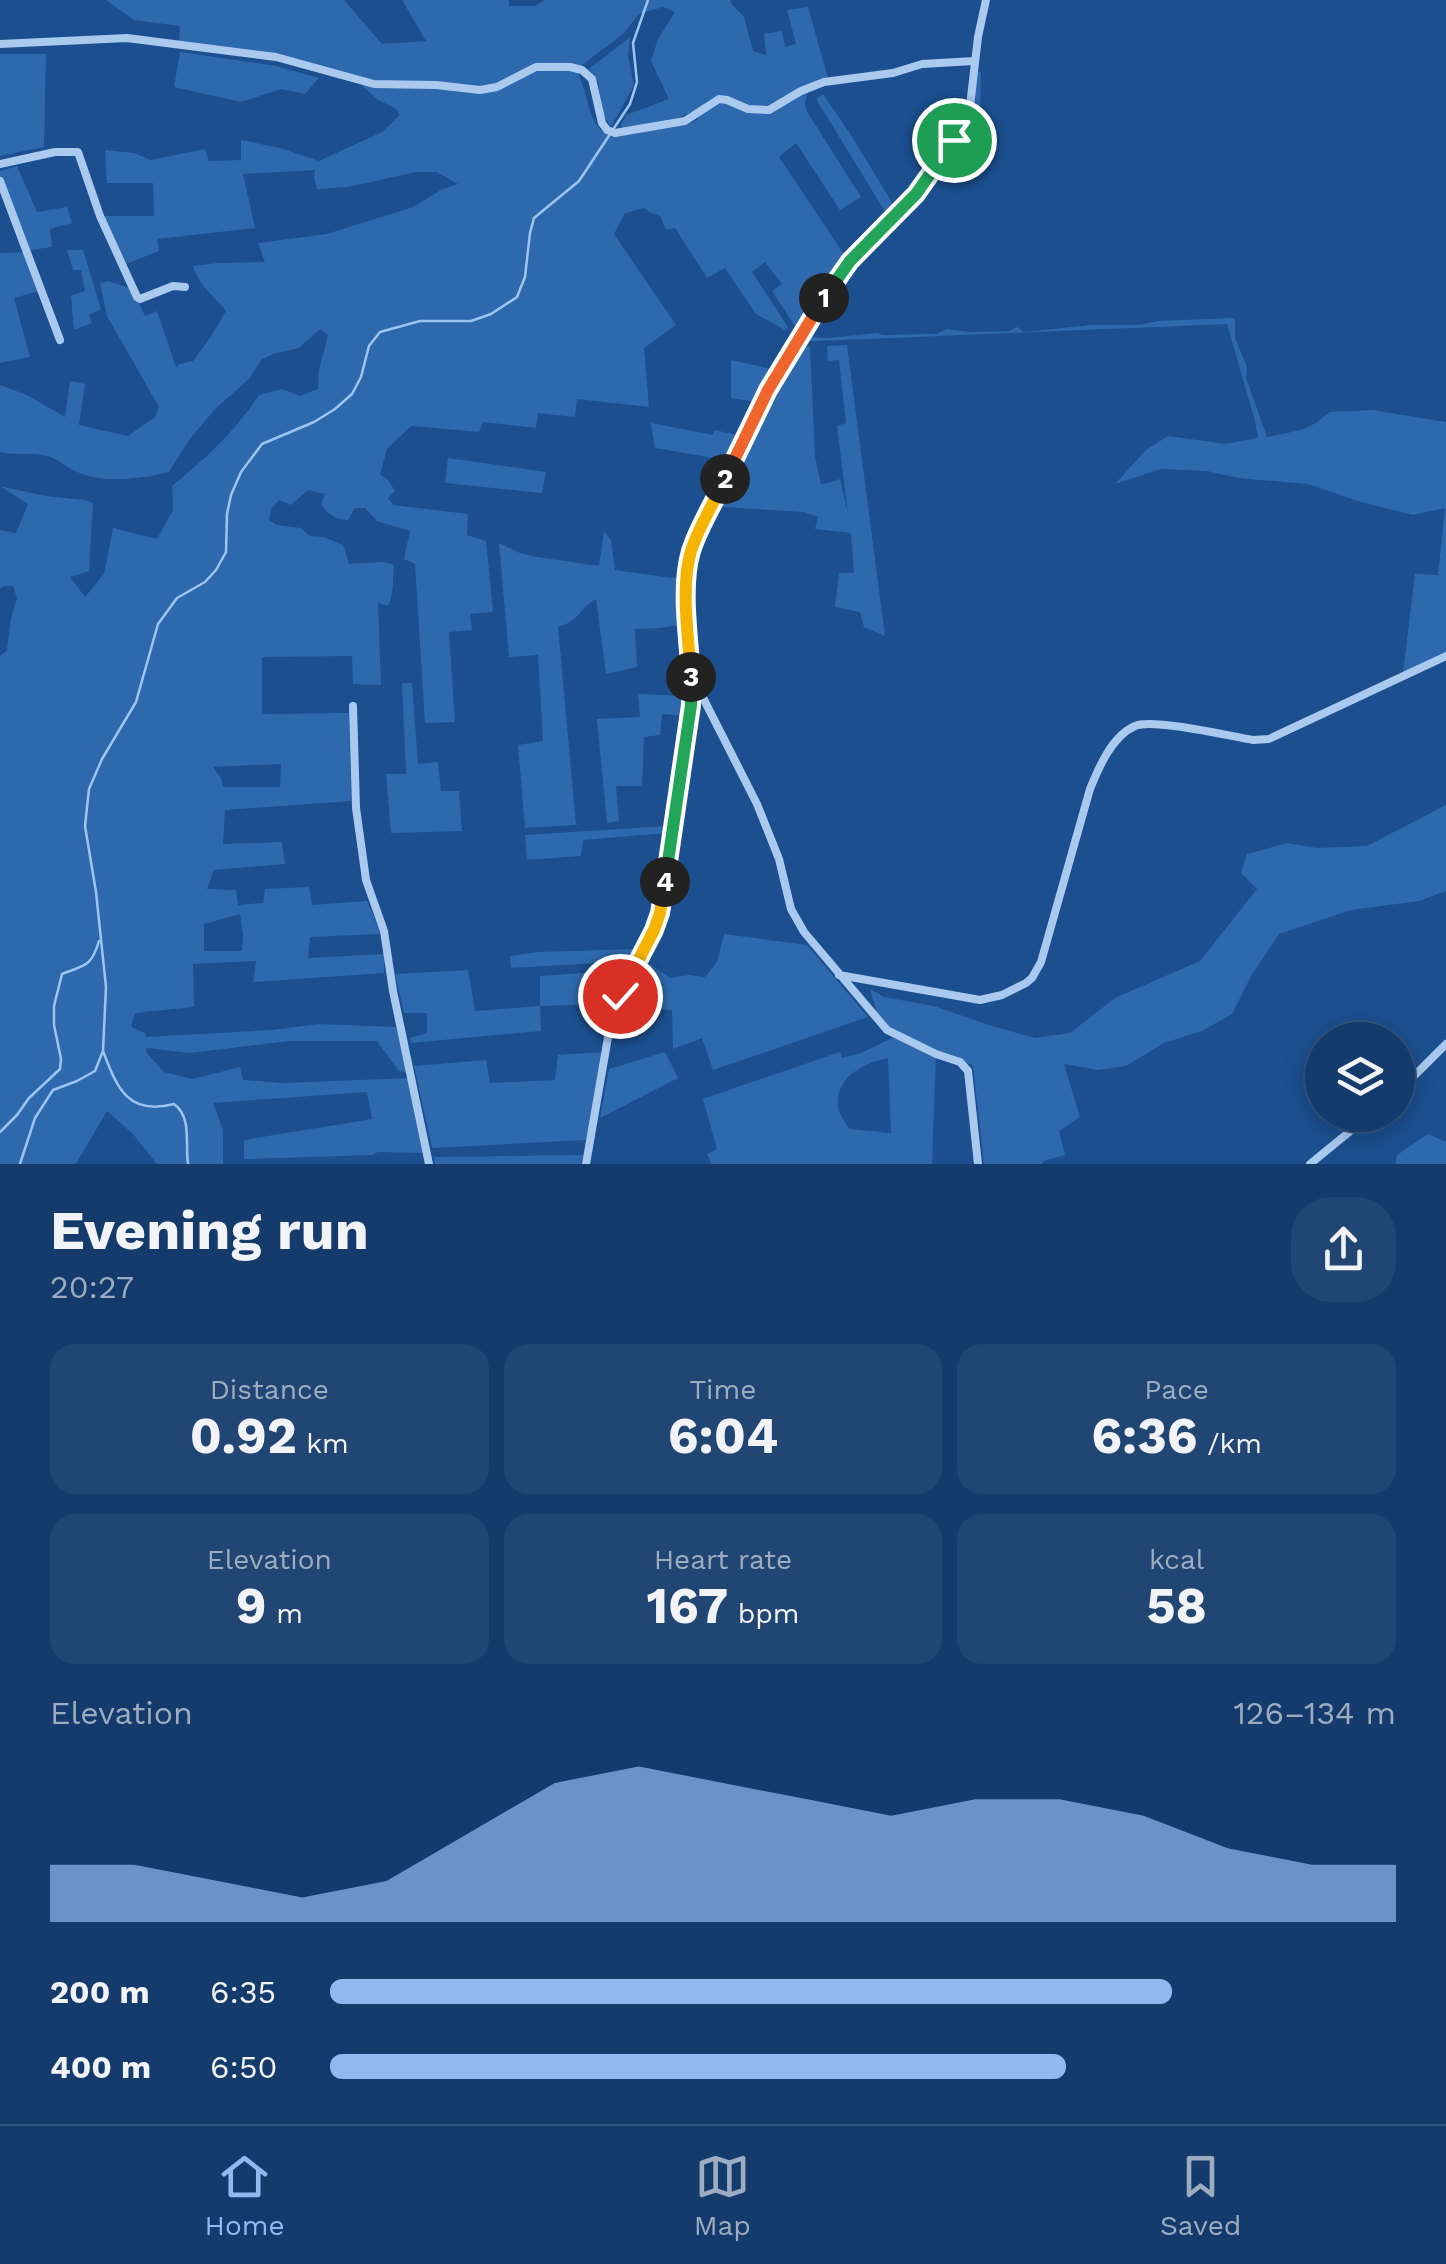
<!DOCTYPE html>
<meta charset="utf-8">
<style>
:root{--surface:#143b6b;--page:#214673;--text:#f1f3f6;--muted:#9dadc1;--line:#33557e;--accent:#90b9f0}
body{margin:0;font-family:"Work Sans",sans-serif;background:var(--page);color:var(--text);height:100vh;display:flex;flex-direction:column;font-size:38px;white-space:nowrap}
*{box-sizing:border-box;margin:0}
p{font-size:32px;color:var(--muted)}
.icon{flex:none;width:55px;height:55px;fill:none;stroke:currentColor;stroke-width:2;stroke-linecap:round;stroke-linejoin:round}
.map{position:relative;height:1164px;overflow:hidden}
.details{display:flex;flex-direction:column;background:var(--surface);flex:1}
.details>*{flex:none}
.tools{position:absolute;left:1305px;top:1022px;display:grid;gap:20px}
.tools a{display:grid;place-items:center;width:110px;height:110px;border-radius:50%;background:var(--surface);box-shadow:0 5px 25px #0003,0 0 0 2px var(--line);font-size:50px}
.pin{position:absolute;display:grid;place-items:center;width:85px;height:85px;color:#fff;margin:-42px;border:5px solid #fff;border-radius:50%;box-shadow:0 2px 10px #0007}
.km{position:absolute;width:50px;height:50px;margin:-25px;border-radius:50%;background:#222;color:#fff;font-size:28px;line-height:50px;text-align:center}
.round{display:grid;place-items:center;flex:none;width:105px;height:105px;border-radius:40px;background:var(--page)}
.summary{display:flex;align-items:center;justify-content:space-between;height:170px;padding:0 50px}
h1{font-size:55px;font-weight:700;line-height:75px}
.stats{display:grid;grid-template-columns:repeat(3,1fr);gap:15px;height:170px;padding:10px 50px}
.stats div{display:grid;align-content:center;border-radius:25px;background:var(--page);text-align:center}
.stats b{font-size:50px;font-weight:700}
.stats small{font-size:28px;font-weight:400}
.stats p{font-size:28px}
.chart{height:280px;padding:20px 50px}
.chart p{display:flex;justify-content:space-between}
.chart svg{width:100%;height:180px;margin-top:10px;fill:var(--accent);opacity:.7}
ul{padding:0 50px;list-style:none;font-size:32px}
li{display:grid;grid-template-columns:160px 120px 1fr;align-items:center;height:75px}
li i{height:25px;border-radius:12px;background:var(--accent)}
.dock{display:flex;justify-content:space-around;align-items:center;height:140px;border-top:2px solid var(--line);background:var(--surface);font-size:28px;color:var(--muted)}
.dock a{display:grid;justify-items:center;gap:5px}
.dock .on{color:var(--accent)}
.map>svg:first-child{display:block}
</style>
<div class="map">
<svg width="1446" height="1164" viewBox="0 0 1446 1164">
<rect width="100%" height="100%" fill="#1b4f8f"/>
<path fill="#2e69ad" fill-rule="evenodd" d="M106,0H344L382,44L426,41L402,0H509V6H535L545,0H731L730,2L744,17L753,51L766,55L764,34L782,31L785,47L796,44L787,10L808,7L828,78L810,84L805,102L806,110L861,197L840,210L796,143L779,157L848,260L819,297L798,331L772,291L782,284L765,262L752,272L788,327L785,330L756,314L725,268L707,278L675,228L666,230L660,216L649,212L645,208L625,213L614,234L676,325L644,348L649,407L577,399L575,417L538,413L536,428L483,422L479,432L411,426L387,449L380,474L388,480L395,491L388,498L393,505L468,514L467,535L486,541L493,612L470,614L472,630L449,632L455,722L425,723L415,564L404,559L410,531L377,521L365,508H355L348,520C335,519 328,515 321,504L325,494L308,490L291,505L279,500L271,509L269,520L277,525L301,528L310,536L324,537L343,545L349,564L383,562L394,565C392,581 395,591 388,606L378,603L381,685L353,684L352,656L262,657V714L349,713L351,801L225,810L223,844L282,842L285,864L214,870L207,889L236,890L238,905L263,903L265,889L309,887L312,905L367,901L381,934L310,937L308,958L384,954V973L253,982L256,961L193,964L194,1007L135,1013L131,1027L145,1033L146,1037L272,1030L318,1024L396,1027L407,1073L398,1070L377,1041H289L190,1053L147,1048L146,1052L164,1072L193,1079L240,1067L243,1080L283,1083L409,1078L423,1153L378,1152L373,1155L244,1159V1140L372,1119L367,1092L213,1103L223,1130V1164H157L133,1134L107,1111L76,1164H0V656L7,650L11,618L17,598L13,586H4L0,589V530L16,533L28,504L0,486L45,496L85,500L93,503L89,571L70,577L85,597L104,574L113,528L157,539L173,510L172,486C206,458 235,432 259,395L282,389L300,396L318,389L319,370L328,335L320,329L299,348L273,354L261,360L249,379L217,407L189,440L169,472C141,479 102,484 75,471C65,467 58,458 47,456C31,452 17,456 0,452V385L27,395L65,417L70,381L85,384L79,425L128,436L155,417L159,407L107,316L100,283L108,281L132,289L145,316L157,311L176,367L179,364L193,361L210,338L226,311C211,292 201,289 193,266L218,263L265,262L258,243L327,234L413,207L441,190L458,184L437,172H416L348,187L317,189L314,178L315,170L243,174L255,228L157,239L159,251L126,264L103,216H154L153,183H107L105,150L134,153L151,160L205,149L209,161L241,160V140L280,148L319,161L382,132L400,115L395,108L378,100L356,80L276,57L179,45L180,26L134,20ZM663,7L675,12L658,39L651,61L669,99L626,115L621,125L622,129L677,118L700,109L697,120L686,125L613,137C591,129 590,109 584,89C581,79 577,76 579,65H582L623,34L639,14ZM281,764L280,787H223L221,778L213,767ZM240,914L243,936L242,951H204V924Z
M630,37L628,56L634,85L611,127L601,111L598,82L589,69Z
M180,52L276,66L319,78L305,94L281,89L241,102L174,87Z
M0,54H46L44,147L0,156Z
M977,71L981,73L980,107L974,128L917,208L884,236L838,291L813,337L830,338L876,333L884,335L929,334H937L946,329L970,332L1009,331L1017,327L1024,332L1091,325H1140L1158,321L1232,318L1235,320V338L1247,367L1246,378L1267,437L1301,430L1316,423L1330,412L1373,410L1446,422V652L1403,673L1415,574L1438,575L1445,508L1413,515L1361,502L1308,484L1238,478L1207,471L1161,469L1115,484L1146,450L1168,436L1226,444L1258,438L1255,421L1227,324L819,341H810L805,337L834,289L868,246L913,201L965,128L972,114Z
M823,94L849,132L896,209L889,218L816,99Z
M17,166L37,212L67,207L72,223L50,229L52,247L30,250L0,177V171Z
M67,250H83L101,309L89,315L92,323L74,330L71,296L85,291L81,270H73Z
M23,252L39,291L14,298L30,357L0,363V253Z
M847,345L885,636L864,627L860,612L835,607L839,573H854L851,533L815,529L818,517L804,512L722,507L778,384L801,346L810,347L815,456L821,485L840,479L848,514L837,426L846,423L839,360L828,361L827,346Z
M731,360L776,370L757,402L731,398Z
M651,423L713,435L714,430L742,436L730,461L655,448Z
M448,458L546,472L542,493L445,483Z
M604,531L611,540L615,570L672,578L683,577L688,624L659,628L635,629L637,667L606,674L596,599C579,608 580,621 558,627L576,825L525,828L518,745L543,741L538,655L509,657L499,543L520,553L537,557L599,566Z
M402,683H412L418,764L438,762L441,791H459L462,831L391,833L386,774H406Z
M638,694L687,696L686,716L662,714L660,735L644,737L642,786H616L619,821L607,823L597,719L640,717Z
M1446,805V891L1419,901L1351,910L1279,934L1251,976L1232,1014L1202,1031L1164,1043L1126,1066L1098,1070L1064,1064L1080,1117L1059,1131L1065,1155L1043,1161V1164H984L973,1065L936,1055L932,1164H711L707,1154L717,1149L703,1099L840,1052L842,1058L861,1053L896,1036L879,1019L870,989L884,997L934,1006L992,1026L1035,1038L1070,1033L1115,998L1200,961L1257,889L1241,873L1247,854L1287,843L1317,848L1367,846ZM888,1058L891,1133L849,1129C845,1122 839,1114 838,1107C835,1077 864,1063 888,1058Z
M669,826L668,833L583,840L581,856L527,860L525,835Z
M724,934L807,945L868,1017L713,1070L702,1038L673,1049L672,1010L632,1007L620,1003L642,964L647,962L670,978L689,975L705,977L717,962Z
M637,949L632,961L511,968L510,956L538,952Z
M468,970L475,1011L540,1006V976L627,970L608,1004L540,1006L541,1031L411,1043L410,1038L427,1033V1013H404L395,974Z
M602,1052L586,1140L432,1148L414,1066L486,1060L490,1083L555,1080L558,1055Z
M665,1052L678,1078L600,1118L609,1069Z
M1428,1134L1446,1142V1164H1396L1397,1155Z
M583,1155L581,1164H435L434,1157Z"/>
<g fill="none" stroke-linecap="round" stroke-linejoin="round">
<path stroke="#9cc4f0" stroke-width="2.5" d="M103,1051C117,1088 128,1116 174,1104C192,1117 185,1143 188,1164
M0,1132L17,1115L29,1098L60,1069L61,1059L54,1025V1006L62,974C84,965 91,968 99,941
M20,1164L35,1118L53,1090L77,1081L95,1071L103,1051L106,987L96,892L85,826L89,789L102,759L136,702L158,624L177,598L205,582L216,570L226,552L227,514L231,495L241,472L262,444L314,422L335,409L352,394L361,377L369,346L380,332L420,321H471L491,314L517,297L525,277L530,233L534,218L579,181L630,104L637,82L633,43L648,0"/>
<path stroke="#a9c9ee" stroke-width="8" d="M0,44L127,38L276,57L374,84L436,85L480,90L497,87L536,67H570L582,70L592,79L602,123L607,130L615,133L685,121L719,99L727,100L748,109L769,110L801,91L824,82L893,73L922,64L974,61
M0,164L55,152H78L100,216L137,297L140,299L173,286L185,287
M0,181L60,340
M694,680L757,804L779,859L791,909L804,932L887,1030L936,1054L960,1062L968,1071L978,1164
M353,706L356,808L363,858L366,880L384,931L393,991L429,1164
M839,975L980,1000L1002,995L1026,983L1032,978L1041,962L1090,789C1099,767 1112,736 1135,726C1152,718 1230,736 1253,740L1269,739L1446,656
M1398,1092L1446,1044
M586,1164L611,1020L620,996L647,944L659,913L675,823L691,705L687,582L691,552L768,390L828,291L861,249L915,194L962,126L970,106L978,37L986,0
M1310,1164L1370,1115"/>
</g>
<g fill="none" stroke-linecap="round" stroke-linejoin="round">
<g stroke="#fff" stroke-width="20">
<path id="split-1" d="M824,298L850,261L916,194L954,140"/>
</g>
<g stroke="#fff" stroke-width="20">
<path id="split-2" d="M725,479L768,390L824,298"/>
</g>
<g stroke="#fff" stroke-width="20">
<path id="split-3" d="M691,677C689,639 680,588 691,551C699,526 714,503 725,479"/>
</g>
<g stroke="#fff" stroke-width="20">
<path id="split-4" d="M665,882L691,705V677"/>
</g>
<g stroke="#fff" stroke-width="20">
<path id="split-5" d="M620,996L654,930L660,913L665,882"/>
</g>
<use href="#split-1" stroke="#22a559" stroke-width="12"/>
<use href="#split-2" stroke="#f0652b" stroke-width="12"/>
<use href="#split-3" stroke="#f5b400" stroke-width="12"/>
<use href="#split-4" stroke="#22a559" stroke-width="12"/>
<use href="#split-5" stroke="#f5b400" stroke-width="12"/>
</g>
</svg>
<div class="tools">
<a><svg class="icon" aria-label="layers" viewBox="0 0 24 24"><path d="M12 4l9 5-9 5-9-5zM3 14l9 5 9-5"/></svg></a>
</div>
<div class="pin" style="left:954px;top:140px;background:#1e9e55"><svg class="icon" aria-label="arrive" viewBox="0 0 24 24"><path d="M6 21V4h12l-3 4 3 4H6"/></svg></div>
<div class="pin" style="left:620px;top:996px;background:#d93025"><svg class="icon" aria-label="check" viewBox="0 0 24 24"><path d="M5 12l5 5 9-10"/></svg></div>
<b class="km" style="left:824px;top:298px">1</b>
<b class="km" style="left:725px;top:479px">2</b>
<b class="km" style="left:691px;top:677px">3</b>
<b class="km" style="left:665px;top:882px">4</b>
</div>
<section class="details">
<div class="summary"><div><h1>Evening run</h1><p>20:27</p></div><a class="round"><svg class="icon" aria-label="share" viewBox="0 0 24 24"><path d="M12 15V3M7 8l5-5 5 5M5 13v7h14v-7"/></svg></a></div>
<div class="stats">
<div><p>Distance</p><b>0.92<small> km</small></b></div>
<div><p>Time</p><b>6:04</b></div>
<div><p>Pace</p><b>6:36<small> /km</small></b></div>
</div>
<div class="stats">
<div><p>Elevation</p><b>9<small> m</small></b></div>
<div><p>Heart rate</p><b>167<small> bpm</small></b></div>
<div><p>kcal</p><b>58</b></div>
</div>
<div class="chart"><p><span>Elevation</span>126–134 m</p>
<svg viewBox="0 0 160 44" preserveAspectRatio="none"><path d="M0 44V30L10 30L20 34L30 38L40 34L50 22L60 10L70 6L80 10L90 14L100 18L110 14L120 14L130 18L140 26L150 30L160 30V44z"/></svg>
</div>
<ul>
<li><b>200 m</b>6:35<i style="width:79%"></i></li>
<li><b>400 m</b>6:50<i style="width:69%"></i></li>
</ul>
</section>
<nav class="dock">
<a class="on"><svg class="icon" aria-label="home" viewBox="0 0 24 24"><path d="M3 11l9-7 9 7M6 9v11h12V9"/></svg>Home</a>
<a><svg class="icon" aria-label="map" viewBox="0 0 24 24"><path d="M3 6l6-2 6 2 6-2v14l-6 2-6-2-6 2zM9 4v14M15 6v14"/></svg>Map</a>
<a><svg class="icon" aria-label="saved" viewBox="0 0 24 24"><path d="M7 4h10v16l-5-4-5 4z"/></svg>Saved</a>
</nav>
